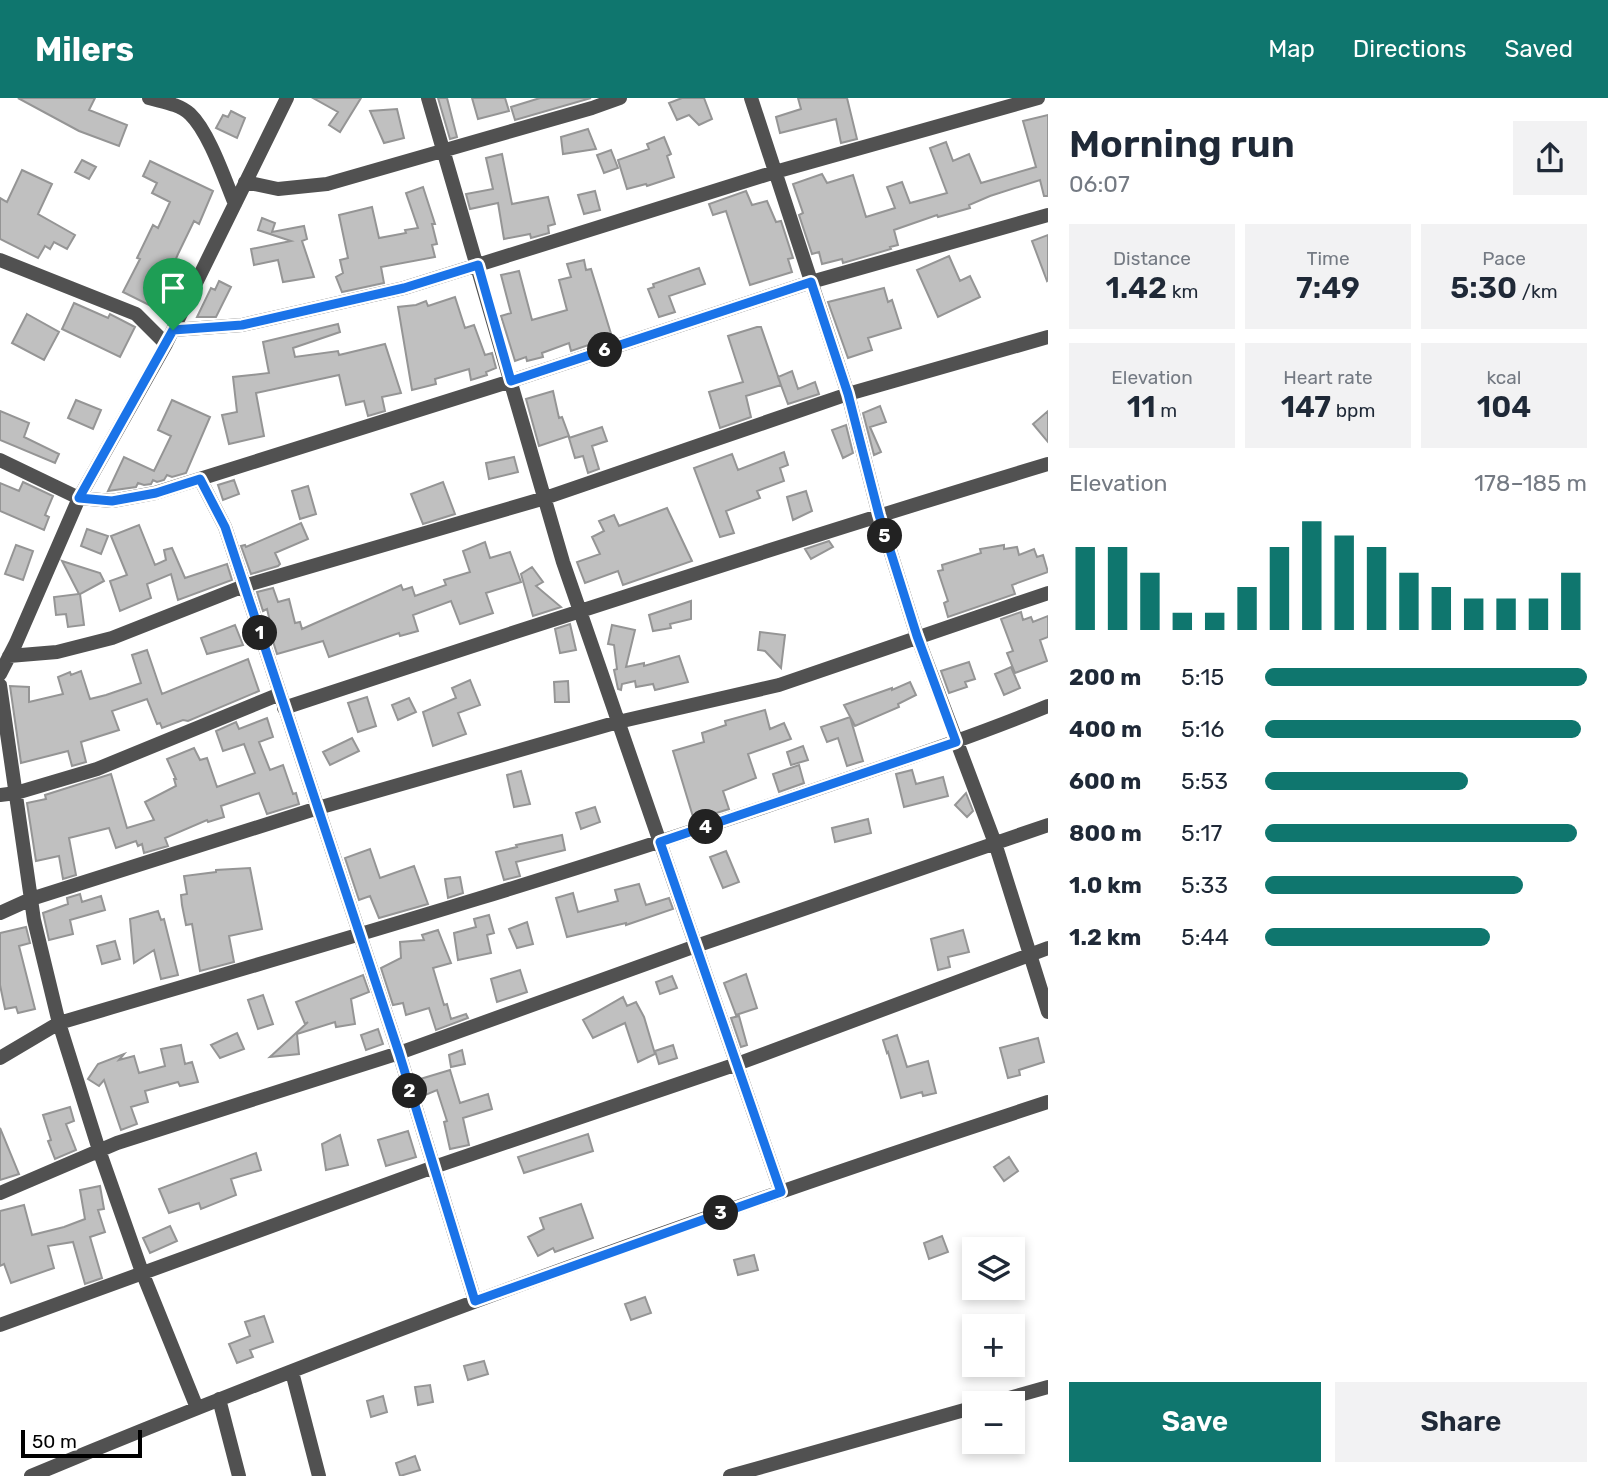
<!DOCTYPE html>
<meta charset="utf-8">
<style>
:root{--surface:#fff;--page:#f2f2f3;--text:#1f2937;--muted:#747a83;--accent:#0f766e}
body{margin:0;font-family:Rubik,sans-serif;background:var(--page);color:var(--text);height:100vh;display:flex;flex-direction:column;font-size:26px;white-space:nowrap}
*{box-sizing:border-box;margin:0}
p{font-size:23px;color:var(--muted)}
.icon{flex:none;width:38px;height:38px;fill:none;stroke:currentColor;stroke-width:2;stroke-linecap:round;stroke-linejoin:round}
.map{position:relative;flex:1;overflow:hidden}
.details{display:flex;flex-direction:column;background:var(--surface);width:560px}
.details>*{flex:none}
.controls{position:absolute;left:962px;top:1139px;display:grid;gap:14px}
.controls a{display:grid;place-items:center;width:63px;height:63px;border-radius:0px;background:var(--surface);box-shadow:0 4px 10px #0003;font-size:35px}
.scale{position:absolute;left:21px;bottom:18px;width:121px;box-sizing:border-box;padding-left:7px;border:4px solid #000;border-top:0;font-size:19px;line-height:24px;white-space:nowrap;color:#000;-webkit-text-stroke:5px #fff;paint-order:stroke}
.pin{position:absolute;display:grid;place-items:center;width:60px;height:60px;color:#fff;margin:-72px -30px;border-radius:50% 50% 50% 0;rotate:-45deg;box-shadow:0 0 7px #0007}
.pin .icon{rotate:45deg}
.km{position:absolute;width:35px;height:35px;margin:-18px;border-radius:50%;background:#222;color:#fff;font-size:19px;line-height:35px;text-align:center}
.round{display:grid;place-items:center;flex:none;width:74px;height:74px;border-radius:0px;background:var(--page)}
.overview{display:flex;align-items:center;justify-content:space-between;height:119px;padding:0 21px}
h1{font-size:38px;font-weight:600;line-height:52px}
.stats{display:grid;grid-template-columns:repeat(3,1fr);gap:10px;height:119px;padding:7px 21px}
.stats div{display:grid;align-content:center;border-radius:0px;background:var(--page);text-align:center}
.stats b{font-size:30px;font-weight:600}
.stats small{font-size:19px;font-weight:400}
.stats p{font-size:19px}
.chart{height:196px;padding:14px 21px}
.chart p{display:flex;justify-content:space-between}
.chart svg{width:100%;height:126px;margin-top:7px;stroke:var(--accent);stroke-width:6}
.primary-button{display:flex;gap:14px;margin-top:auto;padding:14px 21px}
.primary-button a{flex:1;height:80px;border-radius:0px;background:var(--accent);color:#fff;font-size:28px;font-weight:600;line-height:80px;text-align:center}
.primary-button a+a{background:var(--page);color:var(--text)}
ul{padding:0 21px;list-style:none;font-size:23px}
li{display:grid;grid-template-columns:112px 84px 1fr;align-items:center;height:52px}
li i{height:18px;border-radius:9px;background:var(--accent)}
header{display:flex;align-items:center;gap:42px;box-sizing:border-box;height:98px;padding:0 35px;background:var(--accent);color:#fff}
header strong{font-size:33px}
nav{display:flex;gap:38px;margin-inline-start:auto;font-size:24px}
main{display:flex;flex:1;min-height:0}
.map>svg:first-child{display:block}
</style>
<header>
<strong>Milers</strong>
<nav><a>Map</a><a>Directions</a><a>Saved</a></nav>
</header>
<main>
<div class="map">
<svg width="1048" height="1378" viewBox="0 0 1048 1378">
<rect width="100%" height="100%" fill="#fff"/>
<path fill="#c0c0c0" stroke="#959595" stroke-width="2" d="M18,0H95L89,12L127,27L119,48L79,33Z
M313,0H361L340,34L329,27L338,14Z
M438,0H447L457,39L450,41Z
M472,0H505L509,13L478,21Z
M540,0H591L515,22L511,9Z
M682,0H704L712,21L699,27L689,17L677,22L669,5Z
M798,0H847L857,41L841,45L836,21L780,35L776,19L801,11Z
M397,11L404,40L384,45L370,13Z
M231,13L245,20L237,40L216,30L223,17L228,19Z
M1048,17V98H1044L1040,82L990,98L969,107L970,110L938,119L937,117L894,132L898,147L890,149L891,151L843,165L842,161L822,166L819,154L812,156L799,117L803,115L793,86L822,76L827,85L853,77L866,119L895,110L887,89L902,84L910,105L947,95L930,50L946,44L953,63L969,56L981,85L1036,69L1023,23Z
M588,31L596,51L563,56L561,39Z
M664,39L671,56L667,58L674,79L647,88L646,86L627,91L618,62L649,51L647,46Z
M611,52L618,70L604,75L597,57Z
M502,56L512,106L548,99L555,126L548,128L549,135L531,140L530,136L504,141L498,105L470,111L466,96L493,91L486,60Z
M82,62L96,69L89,81L75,74Z
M150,63L213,93L199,126L194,123L178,156L169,177L172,178L157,211L123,194L140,161L137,160L153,127L158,130L170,104L152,95L157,85L143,78Z
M22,72L52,86L38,116L75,137L67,151L54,144L50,151L45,148L38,160L0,141V100L7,104Z
M423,89L435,126H432L437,146L432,147L435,159L381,169L384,185L342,194L336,179L343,175L340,162L348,160L339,117L372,109L379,140L406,135L405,132L418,130L406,95Z
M595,93L600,112L584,116L578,97Z
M746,93L752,107L767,103L776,124L781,123L793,160L788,161L792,174L750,187L726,113L713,117L709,106Z
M262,120L275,125L272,134L304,128L307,141L302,143L314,179L283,184L278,162L254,167L251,151L291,143L258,132Z
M1048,137V182L1047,183L1032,143Z
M949,158L960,183L970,178L980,199L938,219L917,172Z
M584,162L586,172L591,171L612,239L571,253L569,245L542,255L543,259L527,263L526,259L515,263L501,218L511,215L501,177L519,173L532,222L567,212L559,182L571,179L567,166Z
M699,170L705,186L669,198L675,214L659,219L648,191L654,189L653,186Z
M219,183L231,189L216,219H197L211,190L215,192Z
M884,190L888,204L892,202L901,230L868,240L872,252L848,260L828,204Z
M455,199L465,230L474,227L485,257L492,255L496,270L486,274L487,277L471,282L469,271L435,281L436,286L412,292L398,209L416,207L426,203L428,208Z
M74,205L108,220L110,216L135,229L120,259L62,231Z
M27,216L59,234L44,262L12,245Z
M338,226L340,234L293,250L295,259L338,253L339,257L385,246L401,295L382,299L385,313L368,318L364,303L346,307L339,277L256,295L264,338L229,346L222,317L237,314L233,279L269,275L263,244Z
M757,229H761L781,287L746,298L751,319L720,330L709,294L743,284L728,238Z
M792,273L798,291L815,284L819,296L788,306L778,279Z
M553,293L559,320L562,319L569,338L539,348L526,301Z
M76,302L101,312L93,331L68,320Z
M172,302L210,319L186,375L172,379L167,377L164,382L157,384L153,382L151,386L144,387L138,385L136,389L108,393L124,359L154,373L171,338L158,332Z
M880,308L886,324L870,329L881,354L874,357L863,315Z
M0,313L29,325L24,339L59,356L55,365L0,342Z
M1048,313V344L1033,326Z
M846,327L853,355L843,360L832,332Z
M602,329L607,343L592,348L599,371L588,375L583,358L575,360L569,340Z
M784,354L788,367L780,370L784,383L757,393L760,400L726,413L734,435L720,439L694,370L732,356L738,372Z
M514,359L518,374L489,381L486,365Z
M234,382L239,396L223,402L218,387Z
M23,384L53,398L45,417L49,419L44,432L0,413V385L19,393Z
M443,384L455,416L423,426L411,396Z
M308,388L316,416L300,421L292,393Z
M806,393L812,413L793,422L787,399Z
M667,410L692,463L623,487L618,473L585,485L577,464L600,456L592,439L604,433L599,423L614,417L619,428Z
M301,425L308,441L275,455L280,466L278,468L251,476L241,448L245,447L246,449Z
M139,427L155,467L166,462L164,452L172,450L185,480L227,466L232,482L178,502L171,476L147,486L151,500L120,513L110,483L127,477L111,438Z
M87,431L108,438L101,456L81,448Z
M829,443L833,449L811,461L805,451Z
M485,444L490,460L510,454L521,484L486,495L493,515L460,526L451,503L413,517L418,533L400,538L399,535L329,559L323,543L277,556L271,537L273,536L267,511L263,513L257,494L273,490L278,504L289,501L295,525L300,524L302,531L401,487L403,492L412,489L415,498L446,487L444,482L470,474L463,453Z
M16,447L33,453L23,482L5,476Z
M1004,447V451L1017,449L1019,457L1034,451L1037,459L1043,457L1048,474L1012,487L1015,496L948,519L944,505L948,503L938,473L943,472L942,467L981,455L980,451Z
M62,463L100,475L104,483L80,496L84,527L68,529L66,516L56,517L54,499L79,496Z
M532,469L543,484L536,488L561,509L533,518L521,476Z
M691,503V521L670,526L671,530L653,533L649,517Z
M1021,514L1023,522L1031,519L1033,524L1048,518V539L1040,542L1047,563L1015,575L1007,555L1013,553L1001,521Z
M570,526L576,552L560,555L555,531Z
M235,527L243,547L207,556L201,540Z
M612,527L635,532L626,569L644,565V568L679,558L688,584L655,592L653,586L636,589L635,583L622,586L621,592L618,591L614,572L617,571L614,547L608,546Z
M760,534L785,537L781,570L765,553L758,552Z
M147,552L162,596L248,561L259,593L188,623L183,622L162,630L160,625L157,626L147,601L112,613L119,632L81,644L86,664L72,668L68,653L21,665L10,588L29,589V604L63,596L58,579L70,574L71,577L81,573L90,601L106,597L141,585L132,557Z
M969,564L975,581L965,584L967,589L949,595L941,573Z
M1011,569L1020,590L1004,597L995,576Z
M470,582L480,607L458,615L466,636L433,648L423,614L456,600L452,590Z
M568,583L569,604H555L554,584Z
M910,584L916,597L898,606L899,609L855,628L844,607L892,590V592Z
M367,599L376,628L358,634L348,605Z
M409,600L416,614L398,622L392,607Z
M765,612L770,631L784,625L791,641L748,656L756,680L723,693L729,711L694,722L673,653L704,644L702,635L726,627L725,623Z
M850,619L863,663L847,668L838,640L827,644L821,629Z
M267,620L273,639L259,644L270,672L283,667L293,696L296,695L299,706L267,716L259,695L221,708L224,719L208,724L207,722L165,740L168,748L144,755L142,746L138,748L136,743L116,750L109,730L69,740L76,777L63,781L59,758L36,763L27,705L46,701L45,697L111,676L127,730L154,722L145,704L176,688L174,681H176L167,661L194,650L200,662L207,660L217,689L255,675L244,646L223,653L216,633L236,624L239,631Z
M352,640L359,653L330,667L323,654Z
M803,648L808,662L791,667L787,654Z
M799,667L804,685L779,694L773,676Z
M912,672L916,686L943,679L948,698L904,709L896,676Z
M521,673L530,706L514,709L507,677Z
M966,695L973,713L967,719L955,707Z
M595,709L600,724L581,731L576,715Z
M868,721L871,735L835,744L832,730Z
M562,737L565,752L516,764L520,778L504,782L496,754L517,749L516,747Z
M370,751L380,780L414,768L428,806L379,820L370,798L359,802L345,760Z
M726,753L739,784L723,790L710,759Z
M250,770L262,831L229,838L234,864L200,873L192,826L186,827L182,807L181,797L187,796L184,778L216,774V772Z
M460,779L463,795L448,800L445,781Z
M639,786L646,807L669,800L673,811L626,827V825L567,839L556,800L573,795L578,814L618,803L615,792Z
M80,796L82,804L101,798L105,812L70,822L73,836L49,842L43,815L68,806L67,800Z
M158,813L161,822L164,821L178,877L161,881L154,852L134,865L130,821Z
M489,817L494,835L487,837L491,855L458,862L454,835L476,829L474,821Z
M527,824L533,846L517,850L509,831Z
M26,829L30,845L19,848L35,911L18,915L16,909L5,911L0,887V835Z
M438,832L451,865L433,870L444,907L447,906L451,921L466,916L468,920L436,932L429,910L406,917L403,905L393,907L381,870L401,860L400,844L424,842L422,837Z
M963,832L969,854L948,859L950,869L938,872L931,841Z
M115,843L120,861L102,866L97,848Z
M520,872L527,894L497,904L491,881Z
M746,876L757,910L736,917L724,885Z
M363,877L369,894L351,901L355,926L336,929L335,924L297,936L299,956L270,959L308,924L305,926L296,904Z
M672,878L677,890L660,896L656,884Z
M263,897L273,926L258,931L248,902Z
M623,899L627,908L636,904L644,919L655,956L638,964L625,925L593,940L583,922Z
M739,918L747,947L741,949L731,920Z
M378,931L383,946L366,952L361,937Z
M237,935L244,951L220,960L211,947Z
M897,937L907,969L928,963L936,995L923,998L922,994L901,1000L888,954L887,955L883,942Z
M1038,940L1044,964L1019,972L1020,977L1008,980L1000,950Z
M181,947L185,966L192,964L198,984L180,988L178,984L145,993L148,1004L131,1009L137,1026L121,1032L104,982L99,988L88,981L98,966L124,956L119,962L134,958L139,975L165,968L161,951Z
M673,947L677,960L659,966L655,953Z
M462,952L465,966L451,969L449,957Z
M450,972L460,1005L488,996L492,1011L463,1020L469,1047L450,1051L444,1024L447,1023L437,992L423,998L417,982Z
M70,1009L74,1023L66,1026L76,1052L55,1061L48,1043L51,1042L43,1017Z
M0,1030L19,1076L0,1082Z
M408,1033L416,1059L386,1068L378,1042Z
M588,1036L593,1053L524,1075L518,1059Z
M340,1037L348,1067L326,1072L322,1046Z
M256,1055L261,1072L231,1081L236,1097L201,1111L199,1105L169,1115L159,1091Z
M1009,1059L1018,1073L1004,1083L994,1069Z
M100,1088L104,1111L98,1112L105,1134L90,1139L102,1180L85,1186L73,1144L48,1148L54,1170L11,1185L4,1166L0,1168V1113L24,1107L32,1137L64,1129L85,1121L80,1092Z
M581,1106L593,1140L555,1154L553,1150L538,1158L528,1139L544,1131L540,1120Z
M170,1128L177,1143L150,1155L143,1140Z
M942,1138L948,1154L929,1161L924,1145Z
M754,1157L758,1172L738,1177L734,1162Z
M645,1199L651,1215L631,1222L625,1206Z
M264,1218L273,1244L250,1252L253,1259L237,1265L229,1246L250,1238L245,1224Z
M484,1263L488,1276L468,1282L464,1268Z
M430,1287L433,1304L418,1307L415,1289Z
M383,1298L387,1314L371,1319L367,1303Z
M415,1358L420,1372L400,1378L396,1365Z"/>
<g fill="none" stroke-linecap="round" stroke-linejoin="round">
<path stroke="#515151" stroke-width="14" d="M149,0C163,4 179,6 190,16C209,34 225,82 235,106
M428,0L563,464L781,1094
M751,0L848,296L1048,239
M245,84L278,91L327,86L592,10L620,0
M0,162L136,216L166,246
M173,232L242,227L404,190L775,74L1038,0
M0,362L79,400L112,403L155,395L511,283L811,184L1048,117
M200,381L225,429L399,955L475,1203
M9,558L57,554L112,540L244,488L545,400L848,296L879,417L917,538L995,745L1048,914
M0,576L16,545L79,400L166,246L287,0
M0,587L34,822L59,925C303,853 548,783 788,701C875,671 963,643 1048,608
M284,610C538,526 792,443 1048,366
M0,697L16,695L97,671L280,596
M0,815L31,801L318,710L618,624L779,587L1048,495
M0,960L59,925L99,1052L142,1174L197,1310
M0,1095L117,1045L399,955L696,848L1048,727
M0,1227L434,1069L737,966L1048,850
M292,1274L319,1378
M219,1301L239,1378
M988,1306L1048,1289
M31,1378C365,1239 705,1116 1048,1004
M730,1378L975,1309"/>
</g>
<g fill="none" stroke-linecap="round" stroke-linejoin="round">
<g stroke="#fff" stroke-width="14">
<path id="route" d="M478,167L511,283L811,184L848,296L879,417L917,538L956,644L660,744L781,1094L475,1203L399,955L225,429L200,381L156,395L112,403L79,400L173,232L242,227L404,190Z"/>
</g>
<use href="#route" stroke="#1a73e8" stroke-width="9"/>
</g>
</svg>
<div class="controls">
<a><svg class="icon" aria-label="layers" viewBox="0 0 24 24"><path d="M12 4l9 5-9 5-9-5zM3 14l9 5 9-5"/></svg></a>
<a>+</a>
<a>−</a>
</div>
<div class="scale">50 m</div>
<div class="pin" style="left:173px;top:232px;background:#1e9e55"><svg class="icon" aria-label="arrive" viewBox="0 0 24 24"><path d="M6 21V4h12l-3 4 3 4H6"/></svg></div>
<b class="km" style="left:260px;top:535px">1</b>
<b class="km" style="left:410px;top:993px">2</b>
<b class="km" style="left:721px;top:1115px">3</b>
<b class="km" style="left:706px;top:729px">4</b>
<b class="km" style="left:885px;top:438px">5</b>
<b class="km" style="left:605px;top:252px">6</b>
</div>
<section class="details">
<div class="overview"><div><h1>Morning run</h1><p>06:07</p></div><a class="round"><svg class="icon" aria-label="share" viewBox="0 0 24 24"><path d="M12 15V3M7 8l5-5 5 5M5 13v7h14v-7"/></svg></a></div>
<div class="stats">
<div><p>Distance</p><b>1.42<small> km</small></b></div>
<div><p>Time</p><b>7:49</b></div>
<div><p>Pace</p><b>5:30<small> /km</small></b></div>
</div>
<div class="stats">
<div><p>Elevation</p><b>11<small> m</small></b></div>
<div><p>Heart rate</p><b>147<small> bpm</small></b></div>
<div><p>kcal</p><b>104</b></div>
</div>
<div class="chart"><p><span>Elevation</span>178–185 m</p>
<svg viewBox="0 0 160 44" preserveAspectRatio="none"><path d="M5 44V15M15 44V15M25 44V24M35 44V38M45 44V38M55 44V29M65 44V15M75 44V6M85 44V11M95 44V15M105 44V24M115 44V29M125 44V33M135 44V33M145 44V33M155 44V24"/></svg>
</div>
<ul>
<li><b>200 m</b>5:15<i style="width:100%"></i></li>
<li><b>400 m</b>5:16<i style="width:98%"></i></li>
<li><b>600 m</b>5:53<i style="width:63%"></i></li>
<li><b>800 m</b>5:17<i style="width:97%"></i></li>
<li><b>1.0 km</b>5:33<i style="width:80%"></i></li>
<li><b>1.2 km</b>5:44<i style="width:70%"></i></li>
</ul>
<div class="primary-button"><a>Save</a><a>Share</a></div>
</section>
</main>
